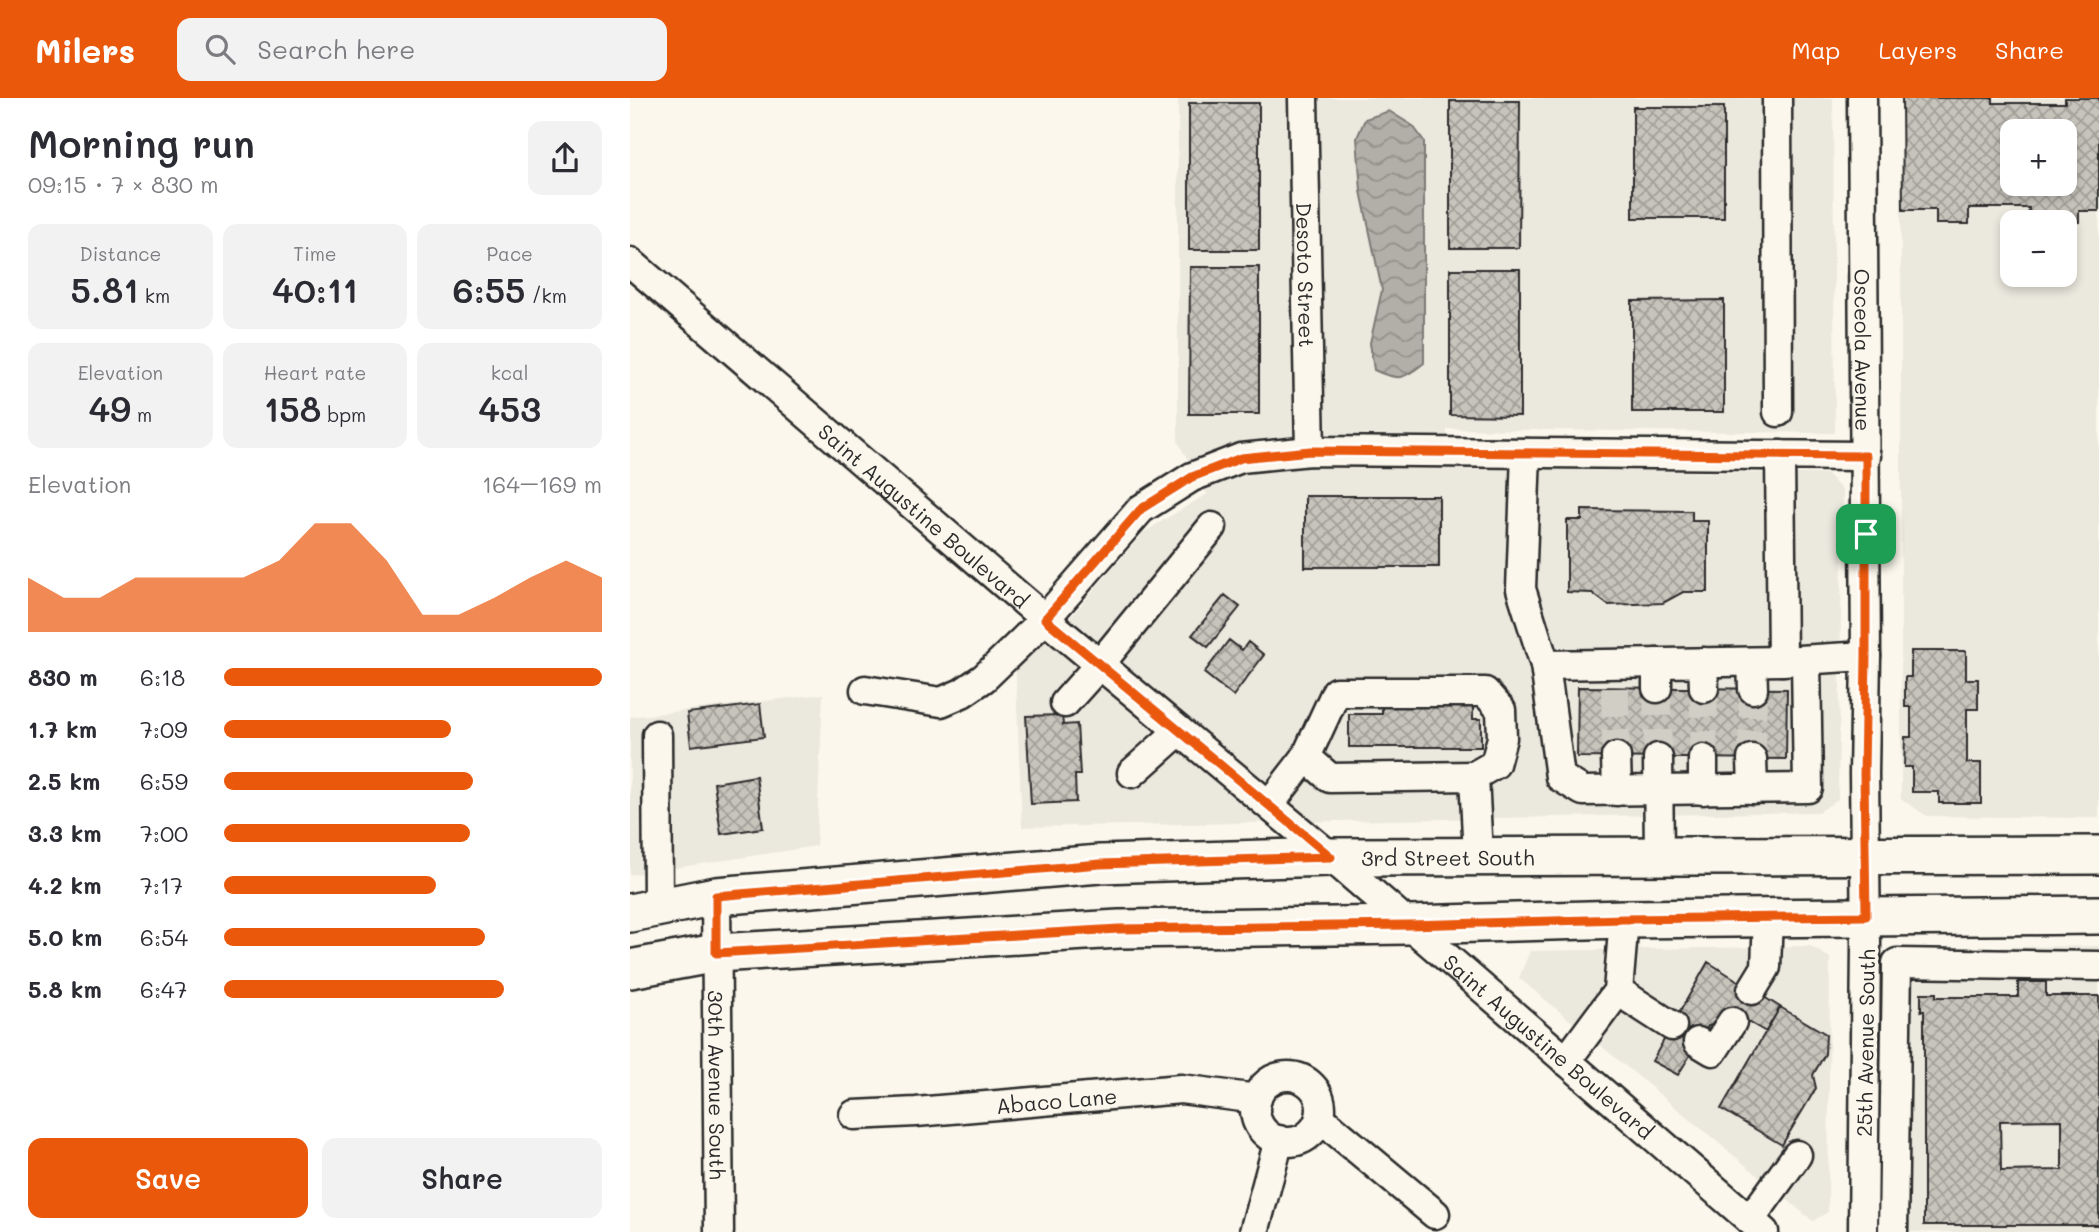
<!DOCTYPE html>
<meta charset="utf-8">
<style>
:root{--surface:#fff;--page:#f2f2f3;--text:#2b2b33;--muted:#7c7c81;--accent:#ea580c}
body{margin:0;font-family:Mali,sans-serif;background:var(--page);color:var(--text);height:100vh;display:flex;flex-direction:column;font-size:26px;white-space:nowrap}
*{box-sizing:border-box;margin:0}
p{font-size:23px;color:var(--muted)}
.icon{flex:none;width:38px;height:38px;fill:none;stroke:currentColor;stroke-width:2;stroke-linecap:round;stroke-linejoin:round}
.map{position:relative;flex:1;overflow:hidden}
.side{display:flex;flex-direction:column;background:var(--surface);width:630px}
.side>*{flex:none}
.controls{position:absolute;left:1370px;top:21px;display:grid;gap:14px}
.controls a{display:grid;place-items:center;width:77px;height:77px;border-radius:14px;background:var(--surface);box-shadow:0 4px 10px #0003;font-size:35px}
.pin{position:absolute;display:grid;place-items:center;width:60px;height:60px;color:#fff;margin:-30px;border-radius:14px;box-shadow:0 4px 10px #0006}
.round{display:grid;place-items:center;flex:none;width:74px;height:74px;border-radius:14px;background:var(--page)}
.head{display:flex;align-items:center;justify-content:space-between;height:119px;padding:0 28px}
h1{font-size:38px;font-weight:600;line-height:52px}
.figures{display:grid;grid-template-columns:repeat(3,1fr);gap:10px;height:119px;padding:7px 28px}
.figures div{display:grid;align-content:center;border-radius:14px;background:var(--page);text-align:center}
.figures b{font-size:35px;font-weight:600}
.figures small{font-size:19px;font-weight:400}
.figures p{font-size:19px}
.chart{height:196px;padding:14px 28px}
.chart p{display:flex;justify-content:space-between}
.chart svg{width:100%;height:126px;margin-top:7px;fill:var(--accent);opacity:.7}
.action{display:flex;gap:14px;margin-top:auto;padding:14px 28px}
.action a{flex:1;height:80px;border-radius:14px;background:var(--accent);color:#fff;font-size:28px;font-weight:600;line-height:80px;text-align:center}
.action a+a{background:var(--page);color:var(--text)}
ul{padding:0 28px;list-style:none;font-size:23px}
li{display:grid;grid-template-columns:112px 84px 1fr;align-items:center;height:52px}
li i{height:18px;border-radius:9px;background:var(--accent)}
header{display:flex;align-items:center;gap:42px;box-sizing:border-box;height:98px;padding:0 35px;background:var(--accent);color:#fff}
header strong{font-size:33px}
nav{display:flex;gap:38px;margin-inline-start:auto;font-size:24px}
.search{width:490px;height:63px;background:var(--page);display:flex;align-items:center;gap:18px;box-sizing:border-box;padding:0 24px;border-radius:14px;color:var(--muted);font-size:26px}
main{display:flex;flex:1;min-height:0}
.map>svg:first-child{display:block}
</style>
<header>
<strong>Milers</strong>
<div class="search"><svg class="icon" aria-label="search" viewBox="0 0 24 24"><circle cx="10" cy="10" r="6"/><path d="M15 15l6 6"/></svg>Search here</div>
<nav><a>Map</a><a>Layers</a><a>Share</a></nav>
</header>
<main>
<section class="side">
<div class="head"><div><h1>Morning run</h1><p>09:15 · 7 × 830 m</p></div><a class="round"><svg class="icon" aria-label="share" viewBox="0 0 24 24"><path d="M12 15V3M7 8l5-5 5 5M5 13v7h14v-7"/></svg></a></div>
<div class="figures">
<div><p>Distance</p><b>5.81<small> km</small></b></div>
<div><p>Time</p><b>40:11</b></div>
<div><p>Pace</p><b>6:55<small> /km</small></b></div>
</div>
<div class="figures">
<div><p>Elevation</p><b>49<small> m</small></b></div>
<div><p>Heart rate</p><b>158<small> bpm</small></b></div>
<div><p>kcal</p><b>453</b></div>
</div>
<div class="chart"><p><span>Elevation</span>164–169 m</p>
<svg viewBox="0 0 160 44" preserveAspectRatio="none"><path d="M0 44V25L10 32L20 32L30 25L40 25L50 25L60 25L70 19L80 6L90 6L100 19L110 38L120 38L130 32L140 25L150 19L160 25V44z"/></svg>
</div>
<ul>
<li><b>830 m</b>6:18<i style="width:100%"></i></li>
<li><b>1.7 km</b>7:09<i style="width:60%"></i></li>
<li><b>2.5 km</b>6:59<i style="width:66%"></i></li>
<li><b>3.3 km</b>7:00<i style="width:65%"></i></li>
<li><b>4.2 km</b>7:17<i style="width:56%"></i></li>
<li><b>5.0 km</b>6:54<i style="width:69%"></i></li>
<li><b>5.8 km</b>6:47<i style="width:74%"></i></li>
</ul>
<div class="action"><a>Save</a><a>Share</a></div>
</section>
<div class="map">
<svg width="1469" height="1134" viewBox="0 0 1469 1134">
<defs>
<pattern id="water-waves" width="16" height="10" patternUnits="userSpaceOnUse" patternTransform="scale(1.75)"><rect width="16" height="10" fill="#b1afa7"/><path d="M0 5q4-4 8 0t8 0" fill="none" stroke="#908f88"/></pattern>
<pattern id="building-cross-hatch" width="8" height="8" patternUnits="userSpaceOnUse" patternTransform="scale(1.75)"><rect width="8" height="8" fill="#c7c4bc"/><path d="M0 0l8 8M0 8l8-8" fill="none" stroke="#a29f99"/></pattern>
</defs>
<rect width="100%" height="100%" fill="#fbf7ec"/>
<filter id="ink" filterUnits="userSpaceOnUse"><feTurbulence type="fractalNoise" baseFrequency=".0143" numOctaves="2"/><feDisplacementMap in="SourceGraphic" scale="14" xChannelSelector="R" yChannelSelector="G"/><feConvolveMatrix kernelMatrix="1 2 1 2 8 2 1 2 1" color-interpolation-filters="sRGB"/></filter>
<g filter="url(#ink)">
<path fill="#ebe8de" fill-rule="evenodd" d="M548,0H1203L1205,335L817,331L818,370L1197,376L1213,393L1208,701L1189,714L392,729L384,534L396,520L420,543L514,434L577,396L548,344Z
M1271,0H1469V720L1297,718L1271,701ZM1382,33H1435V86H1382ZM1382,124H1435V177H1382Z
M193,596L186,748L0,777V619Z
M1180,848L1200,860L1198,1114L1183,1123L889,880L900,853Z
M1469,848V1134H1256L1253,865L1279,850Z"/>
<path fill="url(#water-waves)" stroke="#7b7a75" stroke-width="2" d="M759,13L783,28L794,43V265C773,282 768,283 744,272L740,245L752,192L731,93L727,40L735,21Z"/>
<path fill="url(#building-cross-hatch)" stroke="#2b2b2b" stroke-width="2" fill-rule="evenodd" d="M1272,0H1363V5H1435V0H1469V113H1449V124H1398L1399,110H1339V126H1306V112H1273ZM1382,33H1435V86H1382Z
M820,3H890L889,150H820Z
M559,5H629V152H559Z
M1003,9H1094V120H1003Z
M560,169H629V316H559Z
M820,171H890V318L820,317Z
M1094,202V314H1002V203Z
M675,398H809V469H675Z
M952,412L1062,413V423H1078V494H1053L1033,505L978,507L962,495L937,494V422H952Z
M595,497L610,509L578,549L562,537Z
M599,542L612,552L618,544L634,557L603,598L574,575Z
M1281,553H1336V581H1348V611H1337V665H1351V705H1309V694H1282V669H1274L1275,639H1281V609H1275V579H1281Z
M948,589L1157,591L1156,661L947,659Z
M752,605L843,606V621H851V649H719V616H752Z
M130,606L134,639L61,648L57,615Z
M432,617L433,627L447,626L450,677H445L446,704L401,706L396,618Z
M126,678L133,730L91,736L84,685Z
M1078,864L1150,909L1136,934L1115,922L1078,928L1048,977L1022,963Z
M1388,884H1416V898H1469V1127H1294V913H1291V895H1306V899H1388ZM1432,1022V1072L1371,1073L1370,1023Z
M1150,909L1196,936L1195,956L1183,977L1186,990L1152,1047L1091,1011Z"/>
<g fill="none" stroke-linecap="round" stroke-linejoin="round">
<path stroke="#d1cec5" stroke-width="28" stroke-dasharray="28 14" stroke-linecap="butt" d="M985,590L986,659
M1027,590L1028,660
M1073,661L1074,590
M1122,661L1123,591"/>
<g stroke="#2b2b2b" stroke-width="33">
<g id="minor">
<path id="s1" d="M673,0L680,353"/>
<path d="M1147,0L1148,314"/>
<path id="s2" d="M1232,0L1236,558L1234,676L1236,847L1233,1134"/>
<path id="s3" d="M0,164L415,521L701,759L1134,1134"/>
<path d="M896,355L891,491L915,567L930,679L953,693L1178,690L1176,562"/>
<path d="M1150,357L1152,563"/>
<path d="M1073,564L1074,590"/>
<path d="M1122,564L1123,591"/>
<path d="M1027,565V590"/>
<path d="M915,567L1152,563L1236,558"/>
<path d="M235,592L311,604L332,595L354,580L415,521L511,411L562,379L611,360L680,353L1236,358"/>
<path d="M435,605L470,566L582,429"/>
<path d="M27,637L28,810"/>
<path d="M676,659L706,594H855L871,612L872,640L865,666L844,678"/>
<path d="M986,659L987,693"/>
<path d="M1028,660L1029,758"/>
<path d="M1122,661L1123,691"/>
<path d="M502,675L549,633"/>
<path d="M1073,692V661"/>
<path d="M639,707L676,659L700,680L844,678L848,758"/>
<path id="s4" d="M86,798L89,1134"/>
<path d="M1122,892L1136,869L1138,819"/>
<path d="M988,893L1042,928"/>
<path d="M1068,944L1083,953L1102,924"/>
<path d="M936,963L988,893L994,821"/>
<circle cx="658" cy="1011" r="33"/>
<path id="s5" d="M224,1017L286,1014L551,991L627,1001"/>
<path d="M690,1020L805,1116"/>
<path d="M1120,1122L1167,1057"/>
<path d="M624,1134L649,1042"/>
<path d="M1263,1134L1267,865L1469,868"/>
</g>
</g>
<g stroke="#2b2b2b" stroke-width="42">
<g id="major">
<path id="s6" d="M0,815L86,798L470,766L701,759L1469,757"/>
<path d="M0,871L86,855L489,831L779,827L994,821L1469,817"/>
</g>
</g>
<use href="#minor" stroke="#fbf7ec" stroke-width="28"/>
<use href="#major" stroke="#fbf7ec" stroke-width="37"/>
</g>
</g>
<g fill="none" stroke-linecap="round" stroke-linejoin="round" filter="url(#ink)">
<g stroke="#fff" stroke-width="14">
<path id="route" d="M680,353L1236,358V558L1234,676L1236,818L994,821L779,827L489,831L86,855V798L470,766L701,759L415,521L511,411L562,379L611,360Z"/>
</g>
<use href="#route" stroke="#ea580c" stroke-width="9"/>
</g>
<g text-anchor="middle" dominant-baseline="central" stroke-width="7" stroke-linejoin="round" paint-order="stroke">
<g font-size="21" fill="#2b2b2b" stroke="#fbf7ec">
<text stroke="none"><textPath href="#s1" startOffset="177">Desoto Street</textPath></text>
<text stroke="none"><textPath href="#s2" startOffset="252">Osceola Avenue</textPath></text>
<text stroke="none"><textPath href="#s3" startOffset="388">Saint Augustine Boulevard</textPath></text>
<text stroke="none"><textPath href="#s6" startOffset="821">3rd Street South</textPath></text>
<text transform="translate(1235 945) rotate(-89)">25th Avenue South</text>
<text stroke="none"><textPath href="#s3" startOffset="1208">Saint Augustine Boulevard</textPath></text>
<text stroke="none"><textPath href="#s4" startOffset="189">30th Avenue South</textPath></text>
<text stroke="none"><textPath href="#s5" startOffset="203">Abaco Lane</textPath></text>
</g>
</g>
</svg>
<div class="controls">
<a>+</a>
<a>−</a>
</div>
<div class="pin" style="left:1236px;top:436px;background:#1e9e55"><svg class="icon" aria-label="arrive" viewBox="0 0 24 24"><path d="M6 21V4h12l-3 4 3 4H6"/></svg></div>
</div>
</main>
